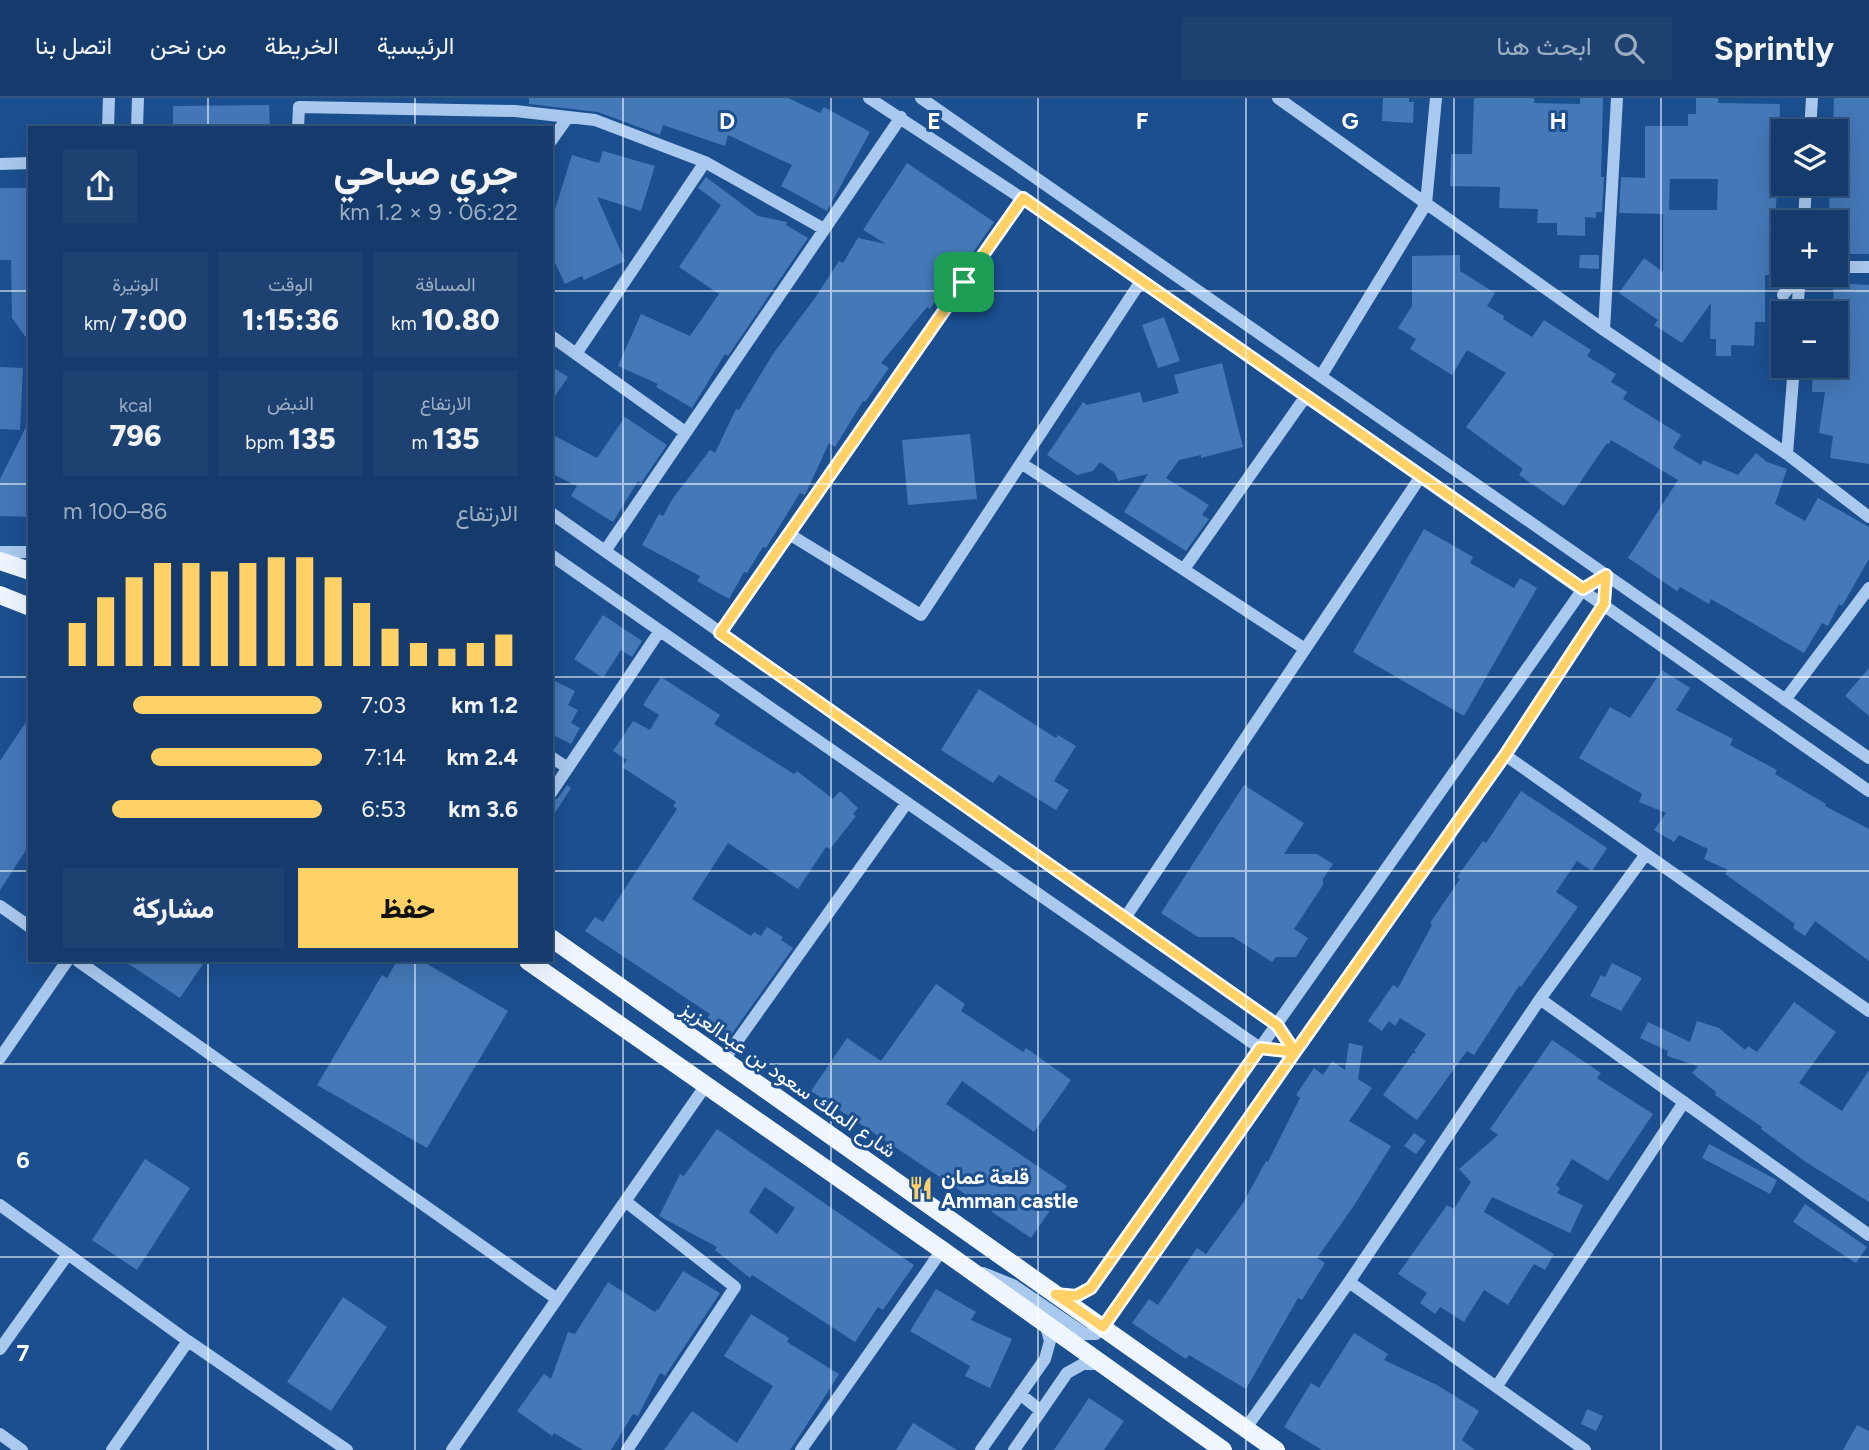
<!DOCTYPE html>
<html lang="ar">
<meta charset="utf-8">
<style>
:root{--surface:#143b6b;--page:#1d4271;--text:#f1f3f6;--muted:#9dadc1;--line:#33557e;--accent:#ffd166}
body{margin:0;font-family:Figtree,Vazirmatn,sans-serif;background:var(--page);color:var(--text);direction:rtl;height:100vh;display:flex;flex-direction:column;font-size:26px;white-space:nowrap}
*{box-sizing:border-box;margin:0}
p{font-size:23px;color:var(--muted)}
.icon{flex:none;width:38px;height:38px;fill:none;stroke:currentColor;stroke-width:2;stroke-linecap:round;stroke-linejoin:round}
.map{position:relative;flex:1;overflow:hidden;direction:ltr}
.side{position:absolute;left:28px;top:28px;width:525px;height:836px;display:flex;flex-direction:column;background:var(--surface);border-radius:0px;box-shadow:0 7px 28px #0002,0 0 0 2px var(--line);direction:rtl}
.side>*{flex:none}
.tools{position:absolute;left:1771px;top:21px;display:grid;gap:14px}
.tools a{display:grid;place-items:center;width:77px;height:77px;border-radius:0px;background:var(--surface);box-shadow:0 7px 28px #0002,0 0 0 2px var(--line);font-size:35px}
.pin{position:absolute;display:grid;place-items:center;width:60px;height:60px;color:#fff;margin:-30px;border-radius:14px;box-shadow:0 4px 10px #0006}
.round{display:grid;place-items:center;flex:none;width:74px;height:74px;border-radius:0px;background:var(--page)}
.overview{display:flex;align-items:center;justify-content:space-between;height:119px;padding:0 35px}
h1{font-size:38px;font-weight:800;line-height:52px}
.figures{display:grid;grid-template-columns:repeat(3,1fr);gap:10px;height:119px;padding:7px 35px}
.figures div{display:grid;align-content:center;border-radius:0px;background:var(--page);text-align:center}
.figures b{font-size:30px;font-weight:800}
.figures small{font-size:19px;font-weight:400}
.figures p{font-size:19px}
.chart{height:196px;padding:14px 35px}
.chart p{display:flex;justify-content:space-between}
.chart svg{width:100%;height:126px;margin-top:7px;stroke:var(--accent);stroke-width:6}
.action{display:flex;gap:14px;margin-top:auto;padding:14px 35px}
.action a{flex:1;height:80px;border-radius:0px;background:var(--accent);color:#111;font-size:28px;font-weight:800;line-height:80px;text-align:center}
.action a+a{background:var(--page);color:var(--text)}
ul{padding:0 35px;list-style:none;font-size:23px}
li{display:grid;grid-template-columns:112px 84px 1fr;align-items:center;height:52px}
li i{height:18px;border-radius:9px;background:var(--accent)}
header{display:flex;align-items:center;gap:42px;box-sizing:border-box;height:98px;padding:0 35px;background:var(--surface);border-bottom:2px solid var(--line)}
header strong{font-size:33px}
nav{display:flex;gap:38px;margin-inline-start:auto;font-size:24px}
.search{width:490px;height:63px;background:var(--page);display:flex;align-items:center;gap:18px;box-sizing:border-box;padding:0 24px;border-radius:0px;color:var(--muted);font-size:26px}
.map>svg:first-child{display:block}
</style>
<header>
<strong>Sprintly</strong>
<div class="search"><svg class="icon" aria-label="search" viewBox="0 0 24 24"><circle cx="10" cy="10" r="6"/><path d="M15 15l6 6"/></svg>ابحث هنا</div>
<nav><a>الرئيسية</a><a>الخريطة</a><a>من نحن</a><a>اتصل بنا</a></nav>
</header>
<div class="map">
<svg width="1869" height="1352" viewBox="0 0 1869 1352">
<rect width="100%" height="100%" fill="#1b4f8f"/>
<path fill="#4478b7" fill-rule="evenodd" d="M529,0H788L820,15L824,9L870,34L827,113L781,88L792,67L728,37L725,48L663,27L660,37L598,14L529,6Z
M1383,0H1409V4H1414L1413,25L1382,23Z
M1474,0H1534V5L1580,6V0H1603L1601,79H1604L1602,114H1596V120L1585,119V138L1557,137V125H1537L1538,111L1499,110L1500,89L1450,88L1451,56H1472Z
M1696,0H1718V5L1780,6L1779,66L1771,177H1765V224H1755L1754,248L1731,247V258H1716V241H1710L1711,205L1682,245L1654,227L1658,222L1619,195L1644,160L1663,174V116L1619,115L1621,79L1645,80V28H1688V16H1696ZM1670,81H1718L1717,112H1669Z
M1834,0H1869V156H1836V124H1830L1829,113L1830,86H1836V33H1833Z
M269,7L270,30H173V8Z
M603,53L655,68L641,113L597,99L625,163L584,182L582,178L565,186L551,156V124L572,57L599,65Z
M907,65L994,124L966,165L964,163L930,211L927,209L881,265L889,270L865,304L863,303L835,349L829,345L805,397L800,395L766,450L763,449L747,475L744,474L729,501L697,483L700,478L642,447L659,416L663,418L673,400L710,352L715,355L736,311L739,312L773,256L815,200L839,163L843,165L858,140L886,146L863,132Z
M706,79L758,118L787,124L786,127L808,140L728,258L725,256L692,310L656,289L658,286L618,268L641,216L690,238L719,196L679,169L721,107L698,90Z
M0,90H30V245L12,220L11,162H0Z
M1460,157V173L1495,195L1487,208L1504,218L1503,221L1532,239L1544,222L1591,252L1587,258L1616,276L1611,284L1627,294L1623,301L1681,337L1673,350L1701,367L1703,362L1738,377L1756,355L1767,364L1787,371L1775,406L1805,423L1818,400L1869,429V461L1842,508L1839,506L1828,528L1822,525L1804,555L1711,501L1709,506L1680,489L1677,493L1628,460L1678,382L1611,342L1609,346L1607,345L1564,408L1519,377L1523,371L1466,329L1506,275L1467,252L1452,277L1410,251L1416,241L1398,230L1412,208V158Z
M1580,157H1599V171L1579,170Z
M1833,185L1869,187V366L1830,360L1833,338L1819,335L1825,294H1812L1813,268H1836Z
M1164,219L1180,263L1158,270L1142,227Z
M1222,265L1243,349L1201,360V357L1179,362L1166,380L1209,407L1202,417L1209,421L1186,453L1124,414L1148,376L1118,383L1115,375L1100,364L1093,373L1077,377L1047,357L1083,304L1087,307L1140,294L1143,305L1179,295L1174,277Z
M551,268L568,279L551,304Z
M0,269L23,270L20,332L0,331Z
M625,319L667,347L641,385L638,383L613,424L571,398L577,388L551,375V336L597,360Z
M30,321V419L0,418V381Z
M970,336L977,401L908,407L902,342Z
M1424,431L1473,459L1470,465L1514,490L1520,480L1537,490L1464,618L1353,554Z
M603,517L642,543L632,559L621,552L603,580L574,561Z
M1869,570V618L1845,598Z
M1662,572L1690,590L1676,612L1733,641L1730,647L1777,672L1775,676L1826,706L1825,708L1869,731V863L1815,823L1805,838L1793,830L1795,826L1725,776L1728,772L1704,761L1708,751L1679,737L1674,744L1654,732L1666,715L1639,704L1642,696L1579,660L1610,609L1630,620Z
M661,579L720,617L714,626L794,676L797,673L833,701L840,693L858,710L853,716L856,718L830,751L826,749L798,791L728,745L692,801L751,838L754,834L761,838L767,829L783,839L781,842L793,850L731,937L707,921L710,916L585,833L595,819L603,824L677,711L673,708L676,704L622,669L627,662L613,653L633,623L650,632L659,617L643,607Z
M551,581L575,593L568,607L578,612L571,625L580,630L571,646L551,636Z
M979,591L1056,640L1058,637L1076,648L1054,683L1069,692L1056,712L999,677L993,685L941,652Z
M30,618V746L0,792V663Z
M567,687L571,690L551,721V704L558,700Z
M1244,687L1304,725L1284,756H1317L1333,766L1323,781V787L1294,831L1308,840L1296,859H1276L1272,864L1233,839H1198L1161,815Z
M1521,693L1607,750L1592,773L1577,763L1556,794L1578,809L1521,889L1519,888L1474,957L1467,953L1417,1022L1383,997L1413,955H1417L1414,953L1426,936L1400,920L1395,928L1389,923L1382,933L1368,923L1393,887L1398,890L1432,827L1430,825L1460,781L1457,779L1483,743L1486,745Z
M124,863H205L180,900Z
M397,863H422L508,913L427,1050L317,987L382,877L387,880Z
M1612,865L1642,880L1621,913L1590,898L1601,877L1605,879Z
M936,886L965,906L961,913L1023,954L1026,950L1071,982L1034,1034L962,983L946,1006L1067,1088L1031,1140L811,993L847,940L881,963Z
M1794,904L1836,934L1799,985L1842,1013L1869,972V1104L1806,1064L1761,1031L1762,1029L1715,997L1716,994L1692,975L1698,968L1667,958L1668,953L1640,940L1648,924L1690,944L1697,923L1719,930L1745,952L1748,948L1757,954Z
M1552,942L1601,975L1597,980L1653,1016L1608,1083L1572,1061L1556,1087L1560,1090L1557,1095L1583,1107L1570,1135L1492,1099L1484,1114L1554,1156L1545,1172L1534,1166L1508,1207L1484,1192L1464,1224L1440,1209L1435,1216L1420,1205L1427,1195L1398,1176L1447,1107L1454,1111L1471,1084L1459,1071L1498,1037L1490,1031Z
M1349,945L1363,948L1358,981L1372,990L1349,1023L1391,1048L1353,1109L1317,1160L1325,1165L1302,1202L1298,1200L1246,1291L1189,1257L1186,1261L1132,1225L1149,1201L1158,1207L1197,1150L1206,1156L1243,1105L1266,1063L1268,1064L1300,1000L1296,997L1314,970L1323,977L1332,963L1345,972Z
M717,1031L914,1167L883,1212L878,1209L855,1244L752,1177L750,1180L715,1152L717,1149L659,1118L680,1076L684,1078ZM765,1089L795,1110L777,1136L749,1114Z
M1414,1035L1426,1043L1416,1056L1404,1048Z
M1709,1046L1777,1082L1770,1096L1702,1060Z
M145,1061L190,1090L137,1172L92,1142Z
M1805,1106L1867,1149L1856,1165L1793,1124Z
M683,1173L720,1195L665,1278L660,1275L638,1318L633,1316L611,1352H583L554,1335L552,1338L517,1313L544,1276L551,1281L568,1234L575,1236L608,1184L655,1214L657,1211L658,1212Z
M936,1191L976,1214L971,1222L1012,1241L990,1290L965,1278L970,1268L910,1233Z
M343,1199L387,1229L331,1313L287,1284Z
M751,1216L789,1240L787,1244L839,1276L815,1314L790,1352H664L692,1313L737,1345L773,1288L724,1258Z
M1354,1235L1388,1256L1384,1262L1437,1287L1479,1313L1462,1342L1475,1352H1322L1284,1329L1311,1285L1319,1290Z
M1089,1300L1124,1323L1104,1352H1054Z
M1587,1311L1603,1318L1596,1333L1581,1326Z
M913,1325L957,1352H896Z
M1857,1327L1869,1333V1352H1843Z"/>
<g fill="none" stroke-linecap="round" stroke-linejoin="round">
<path stroke="#a9c9ee" stroke-width="12" d="M869,0L1023,101L1869,693
M921,0L1869,660
M1278,0L1604,232L1787,356L1869,419
M108,30L109,0
M137,30L138,0
M298,30L299,9L515,13L595,22L705,64L824,131
M1810,33L1812,0
M551,43L568,19
M0,66L30,65
M1804,124L1806,86
M1836,169H1869
M1783,197L1799,177
M1797,215L1800,177
M1604,232L1617,0
M551,238L685,334
M576,256L705,64
M1321,278L1426,106L1436,0
M1787,356L1794,268
M1021,365L1305,551
M551,415L1277,927L1295,955
M789,436L921,517L1141,183
M605,453L901,19
M0,454H30
M551,457L1260,950L1295,955
M1184,471L1306,298
M720,535L1023,101
M1785,602L1869,490
M1505,657L1869,913
M551,659L568,670
M551,695L659,534
M0,808L30,829
M1125,820L1421,378
M78,863L557,1201
M1540,901L1869,1137
M0,960L67,863
M723,963L906,706
M625,1103L735,1189L627,1352
M0,1107L188,1243L112,1352
M983,1175L1013,1187L1085,1236H1096L1103,1229L1505,657L1604,506L1606,477
M1349,1184L1585,1352
M1059,1196L1076,1198L1091,1190L1583,491L1606,477
M188,1243L347,1352
M0,1251L68,1156
M1497,1288L1684,1004
M1020,1296L1040,1312
M1246,1330L1349,1184L1540,901L1646,756
M0,1336L22,1352
M452,1352L706,987
M801,1352L942,1152
M981,1352L1045,1261L1050,1243L1045,1225
M1014,1352L1067,1275L1083,1266H1101"/>
<path stroke="#f0f6ff" stroke-width="18" d="M0,463L30,473
M0,497L30,509
M551,840L1276,1352
M528,863L942,1152L1223,1352"/>
</g>
<g fill="none" stroke-linecap="round" stroke-linejoin="round">
<g stroke="#fff" stroke-width="14">
<path id="route" d="M964,184L720,535L1277,927L1295,954L1103,1229L1055,1196L1076,1198L1091,1190L1260,950L1295,954L1505,657L1604,506L1606,477L1583,491L1023,100L964,184"/>
</g>
<use href="#route" stroke="#ffd166" stroke-width="9"/>
</g>
<path fill="none" stroke="#fff" stroke-width="2" stroke-opacity="0.55" d="M208,0V30M415,0V30M623,0V1352M831,0V1352M1038,0V1352M1246,0V1352M1454,0V1352M1661,0V1352M0,193H30M551,193H1869M0,386H30M551,386H1869M0,579H30M551,579H1869M0,773H30M551,773H1869M208,863V1352M415,863V1352M0,966H1869M0,1159H1869"/>
<defs>
<g id="restaurant-bare" transform="scale(1.89)"><path d="M-5-6h1v4h1v-4h1v4h1v-4h1v5L-1.5 .5V6h-2V.5L-5-1ZM5-6V6H3V1.5H1.5Q1.5-4 5-6Z" fill="#ffd166" stroke="#1b4f8f" stroke-width="2.5" paint-order="stroke"/></g>
</defs>
<g fill-rule="evenodd">
<use href="#restaurant-bare" x="921" y="1090"/>
</g>
<g text-anchor="middle" dominant-baseline="central" stroke-width="6" stroke-linejoin="round" paint-order="stroke">
<g font-size="21" fill="#fff" stroke="#1b4f8f">
<text transform="translate(789 981) rotate(35)">شارع الملك سعود بن عبدالعزيز</text>
</g>
<g font-size="21" font-weight="bold" fill="#fff" stroke="#1b4f8f" text-anchor="start">
<text x="941" y="1078">قلعة عمان<tspan x="941" dy="24">Amman castle</tspan></text>
</g>
</g>
<g font-size="23" text-anchor="middle" font-weight="bold" fill="#fff" stroke="#1b4f8f" stroke-width="6" stroke-linejoin="round" paint-order="stroke">
<text x="727" y="31">D</text>
<text x="934" y="31">E</text>
<text x="1142" y="31">F</text>
<text x="1350" y="31">G</text>
<text x="1558" y="31">H</text>
<text x="23" y="1070">6</text>
<text x="23" y="1263">7</text>
</g>
</svg>
<div class="tools">
<a><svg class="icon" aria-label="layers" viewBox="0 0 24 24"><path d="M12 4l9 5-9 5-9-5zM3 14l9 5 9-5"/></svg></a>
<a>+</a>
<a>−</a>
</div>
<div class="pin" style="left:964px;top:184px;background:#1e9e55"><svg class="icon" aria-label="arrive" viewBox="0 0 24 24"><path d="M6 21V4h12l-3 4 3 4H6"/></svg></div>
<section class="side">
<div class="overview"><div><h1>جري صباحي</h1><p>06:22 · 9 × 1.2 km</p></div><a class="round"><svg class="icon" aria-label="share" viewBox="0 0 24 24"><path d="M12 15V3M7 8l5-5 5 5M5 13v7h14v-7"/></svg></a></div>
<div class="figures">
<div><p>المسافة</p><b>10.80<small> km</small></b></div>
<div><p>الوقت</p><b>1:15:36</b></div>
<div><p>الوتيرة</p><b>7:00<small> /km</small></b></div>
</div>
<div class="figures">
<div><p>الارتفاع</p><b>135<small> m</small></b></div>
<div><p>النبض</p><b>135<small> bpm</small></b></div>
<div><p>kcal</p><b>796</b></div>
</div>
<div class="chart"><p><span>الارتفاع</span>86–100 m</p>
<svg viewBox="0 0 160 44" preserveAspectRatio="none"><path d="M5 44V29M15 44V20M25 44V13M35 44V8M45 44V8M55 44V11M65 44V8M75 44V6M85 44V6M95 44V13M105 44V22M115 44V31M125 44V36M135 44V38M145 44V36M155 44V33"/></svg>
</div>
<ul>
<li><b>1.2 km</b>7:03<i style="width:73%"></i></li>
<li><b>2.4 km</b>7:14<i style="width:66%"></i></li>
<li><b>3.6 km</b>6:53<i style="width:81%"></i></li>
</ul>
<div class="action"><a>حفظ</a><a>مشاركة</a></div>
</section>
</div>
